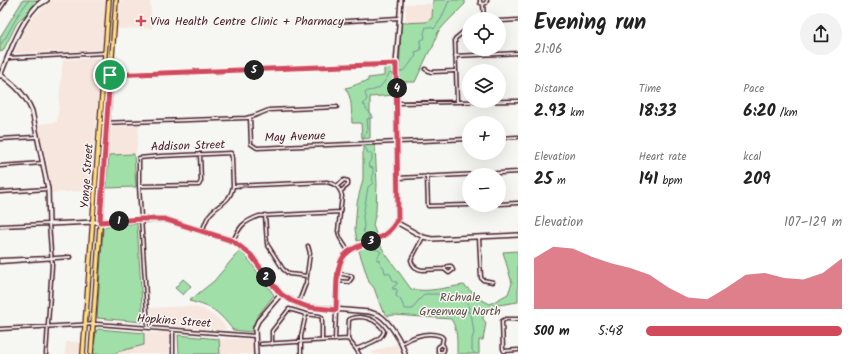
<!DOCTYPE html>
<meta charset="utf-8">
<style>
:root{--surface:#fff;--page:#f2f2f2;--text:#222;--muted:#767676;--accent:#d1495b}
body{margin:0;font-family:Kalam,sans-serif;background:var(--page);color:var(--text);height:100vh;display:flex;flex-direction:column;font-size:15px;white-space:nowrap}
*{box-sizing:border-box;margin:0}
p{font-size:13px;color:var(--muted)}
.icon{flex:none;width:22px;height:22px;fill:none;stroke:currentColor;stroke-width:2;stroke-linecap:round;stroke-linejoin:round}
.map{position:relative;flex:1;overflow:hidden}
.details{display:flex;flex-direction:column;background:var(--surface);width:340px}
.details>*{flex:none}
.fabs{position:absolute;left:462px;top:12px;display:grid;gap:8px}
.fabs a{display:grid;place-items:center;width:44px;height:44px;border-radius:50%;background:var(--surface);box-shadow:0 4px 16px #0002;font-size:20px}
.pin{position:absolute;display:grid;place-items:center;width:34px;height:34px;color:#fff;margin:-17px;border:2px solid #fff;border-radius:50%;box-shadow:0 1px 4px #0007}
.km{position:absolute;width:20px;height:20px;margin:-10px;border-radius:50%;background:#222;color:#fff;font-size:11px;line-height:20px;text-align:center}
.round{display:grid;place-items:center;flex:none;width:42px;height:42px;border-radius:21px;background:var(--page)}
.head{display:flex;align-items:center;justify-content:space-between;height:68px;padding:0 16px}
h1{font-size:22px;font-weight:800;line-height:30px}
.figures{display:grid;grid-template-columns:repeat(3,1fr);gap:6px;height:68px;padding:4px 16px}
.figures div{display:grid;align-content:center}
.figures b{font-size:17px;font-weight:800}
.figures small{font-size:11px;font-weight:400}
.figures p{font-size:11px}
.chart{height:112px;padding:8px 16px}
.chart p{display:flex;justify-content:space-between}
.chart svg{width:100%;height:72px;margin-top:4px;fill:var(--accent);opacity:.7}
ul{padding:0 16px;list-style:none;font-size:13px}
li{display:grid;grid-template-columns:64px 48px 1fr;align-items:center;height:30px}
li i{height:10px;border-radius:5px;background:var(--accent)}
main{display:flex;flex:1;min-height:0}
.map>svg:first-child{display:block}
</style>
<main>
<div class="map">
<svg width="518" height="354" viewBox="0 0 518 354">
<rect width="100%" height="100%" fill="#f6f6f2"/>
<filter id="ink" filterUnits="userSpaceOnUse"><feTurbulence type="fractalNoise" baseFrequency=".025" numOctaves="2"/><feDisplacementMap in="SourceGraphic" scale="8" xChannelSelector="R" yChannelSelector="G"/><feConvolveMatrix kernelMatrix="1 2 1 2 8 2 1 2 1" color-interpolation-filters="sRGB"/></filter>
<g filter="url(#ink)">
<path fill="#f7e6dd" d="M52,0H107L103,50L14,53L27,24L38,12Z
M120,0H150L152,28L117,29Z
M406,4H433L432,18L426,22L406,23Z
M103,58L96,120L91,190L51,193L47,164L40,139L38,124L57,122L63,60Z
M139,125L136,154L109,155L111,127Z
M188,306L203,309L220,320L226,327L225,330L151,324V308Z
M169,332V354H117V352L128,350V348L143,345L144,333Z
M219,339H252L253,354H220Z
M66,342H82L81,354H65Z
M397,344L400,354H372V352Z"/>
<path fill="#a0dfa7" stroke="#757f69" d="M23,0H36L37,3L17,23L3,51L0,52V37Z
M433,0H465V4L447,22L438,32L433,47L429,52L415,82H399L401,23L426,22L432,18Z
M394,66V95L370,97V138L362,139L361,123H352C351,111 353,98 345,88C354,87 359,82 368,81V78L384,76V67Z
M363,145H375L377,184L376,211L373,225L379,243L385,253L411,289C429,293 446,287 464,285L480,299L490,304L508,294L512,283L503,252L518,251V302L492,306L484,310L483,319L486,323L483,340H479V354H457C457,341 458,330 451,319L394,315L388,316L382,310L374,288L369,282L359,251L366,245V239L357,241L355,229L356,217L357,203L363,179Z
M134,154L136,187L106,188L109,155Z
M137,223L143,322L97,318L103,228L106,226Z
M240,250L249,260L274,295L257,317L251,332L233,330C218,311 213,307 189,301L214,281Z
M183,279L191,286L183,295L175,288Z
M98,329L144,333V345L117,352V354H93L96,331Z
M178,335L219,339L220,354H179Z"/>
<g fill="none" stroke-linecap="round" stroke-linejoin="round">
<path stroke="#72909e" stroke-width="1" d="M0,45L6,37L18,15L29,0
M399,72C409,70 409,62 416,56L415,52L421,50L420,41L425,38L424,33L426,27H431L434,29L441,19L448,3L450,0
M363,141V137L368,130L367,119L372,118C372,112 366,112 365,105H363L367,99L365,93C368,90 370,91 374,90C382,88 385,80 390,73H393
M364,145L368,153L372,154V159L368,164L370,167L373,168C373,175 372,175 373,183L368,187L363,216L364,227L363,230L367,239
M370,247L373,249L378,250L381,252L377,258V260H380V263L384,268L385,273L390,274L394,282H397V284L392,288L394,290L395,288L397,290L396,296L400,299L405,309H413L417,302L425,294H440L442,295L445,300C452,300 456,297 463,299L464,301L469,305L468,313L471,312L474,333L472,339V350L475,354"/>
<g stroke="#4a1f2b" stroke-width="5">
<path id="minor" d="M480,0V3L483,4L486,3L487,0
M483,4L484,19
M0,9L6,0
M499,21L518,20
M332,22L399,18
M455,56L518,53
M8,58L105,53
M425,69L431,72L455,71
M110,75L396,64
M457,102L455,39L469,27
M397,103L518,101
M250,117L251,144L257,148L469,139
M101,123L246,118L254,116L269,110L337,107
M499,138L518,137
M0,139L36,137
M0,166L43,163
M427,176L428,206L469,205
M398,178L518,172
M139,186L199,185L201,181L200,154
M337,186L344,180L348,181V185L341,191
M0,192L48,189
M499,204L518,203
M265,215L267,244L283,269L289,274L307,276
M0,226L49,224L52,265L46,354
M202,231C205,225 206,218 211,213C221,202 230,203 233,186L327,182C335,184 340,187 342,196L338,231L340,238L349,252
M423,237L411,260C412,265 416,269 422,270L444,269L449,273L453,270L451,266H448L444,269
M479,237L481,278L483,280L493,282
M233,241C240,226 243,222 259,216L340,212
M0,260L50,258
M0,262L70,257
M338,281L349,282L352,278V276L338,273
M298,304L306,283L310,253L308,246
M518,319H506L502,321L503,349L504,351L518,350
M148,328L139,186V158L161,156L231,153L232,158L233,186
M0,329L97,324L255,336
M173,330V354
M335,340L336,310
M402,343C414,336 427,331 441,336L443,338L442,344L438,347V352H443C445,349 445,347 442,344
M261,344L348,339
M272,344V331L289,309L306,314L320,316L322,318V340
M356,349C365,345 382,341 384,331C377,319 362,314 349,319L348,339L356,349L359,354
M301,354V336L306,314"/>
</g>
<g stroke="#4a1f2b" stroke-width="6">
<path id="tertiary" d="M39,5L47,0
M1,75C15,85 25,94 32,111L48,189L49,224L164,219L233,241L251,255L269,280L281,294L298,304L308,307L370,312C372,313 376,314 379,315C390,322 402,342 405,354
M0,76C10,52 22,16 43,0
M396,222L423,237L432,239L518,235
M336,310C337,295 336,274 341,261C351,239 385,248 398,218L396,64L401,0
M256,354L255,328L258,321L281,294"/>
</g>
<g stroke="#4a1f2b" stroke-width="6">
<path id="primary" d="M83,354L109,0
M91,354L116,0"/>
</g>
<use href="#minor" stroke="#f6f6f2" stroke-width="2"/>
<use href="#tertiary" stroke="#f6f6f2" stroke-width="3"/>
<use href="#primary" stroke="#fedf80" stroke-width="3.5"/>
</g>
</g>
<g fill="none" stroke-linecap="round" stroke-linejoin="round" filter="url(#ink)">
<g stroke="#fff" stroke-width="8">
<path id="route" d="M396,64L398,218C385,248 351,239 341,261C335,274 337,295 336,310L308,307L292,301L281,294L269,280L251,255L233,241L164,219H141L100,222L110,75Z"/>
</g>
<use href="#route" stroke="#d1495b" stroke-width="5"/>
</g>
<path fill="#d1495b" stroke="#f6f6f2" stroke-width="1.5" d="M139 15h4v4h4v4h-4v4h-4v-4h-4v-4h4z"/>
<g text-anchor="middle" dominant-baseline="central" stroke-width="3" stroke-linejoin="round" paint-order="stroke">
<g font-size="12" fill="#4a1f2b" stroke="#f6f6f2" text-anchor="start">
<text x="150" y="21">Viva Health Centre Clinic + Pharmacy</text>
</g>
<g font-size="12" fill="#4a1f2b" stroke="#f6f6f2">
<text transform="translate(295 137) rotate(-2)">May Avenue</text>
<text transform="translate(188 146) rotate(-2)">Addison Street</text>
<text transform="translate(87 176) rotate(-86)">Yonge Street</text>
<text transform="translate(174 321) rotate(4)">Hopkins Street</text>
</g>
<g font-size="12" fill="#604f4a" stroke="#f6f6f2">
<text x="460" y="297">Richvale<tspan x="460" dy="14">Greenway North</tspan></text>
</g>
</g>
</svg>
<div class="fabs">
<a><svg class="icon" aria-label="locate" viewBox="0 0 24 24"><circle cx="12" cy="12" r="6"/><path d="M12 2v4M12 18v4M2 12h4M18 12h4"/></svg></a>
<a><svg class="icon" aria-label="layers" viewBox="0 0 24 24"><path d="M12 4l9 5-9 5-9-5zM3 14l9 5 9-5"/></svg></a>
<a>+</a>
<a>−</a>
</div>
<div class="pin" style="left:110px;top:75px;background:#1e9e55"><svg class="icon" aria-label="arrive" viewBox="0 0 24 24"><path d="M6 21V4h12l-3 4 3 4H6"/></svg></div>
<b class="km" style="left:119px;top:221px">1</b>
<b class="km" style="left:266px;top:277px">2</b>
<b class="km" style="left:371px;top:241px">3</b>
<b class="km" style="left:397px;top:88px">4</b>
<b class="km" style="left:254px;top:70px">5</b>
</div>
<section class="details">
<div class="head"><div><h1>Evening run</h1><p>21:06</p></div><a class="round"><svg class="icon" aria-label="share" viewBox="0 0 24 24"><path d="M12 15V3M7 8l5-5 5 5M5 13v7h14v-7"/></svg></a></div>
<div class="figures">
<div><p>Distance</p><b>2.93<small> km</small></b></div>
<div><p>Time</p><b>18:33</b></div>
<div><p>Pace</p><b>6:20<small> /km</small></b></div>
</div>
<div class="figures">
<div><p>Elevation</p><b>25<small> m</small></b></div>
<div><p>Heart rate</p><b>141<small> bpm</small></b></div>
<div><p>kcal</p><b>209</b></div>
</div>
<div class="chart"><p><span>Elevation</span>107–129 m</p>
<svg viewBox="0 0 160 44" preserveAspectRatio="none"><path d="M0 44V13L10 6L20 7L30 12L40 16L50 19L60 23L70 31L80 37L90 38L100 31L110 23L120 22L130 25L140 26L150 22L160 13V44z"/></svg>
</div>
<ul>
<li><b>500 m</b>5:48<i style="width:100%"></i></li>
</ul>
</section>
</main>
